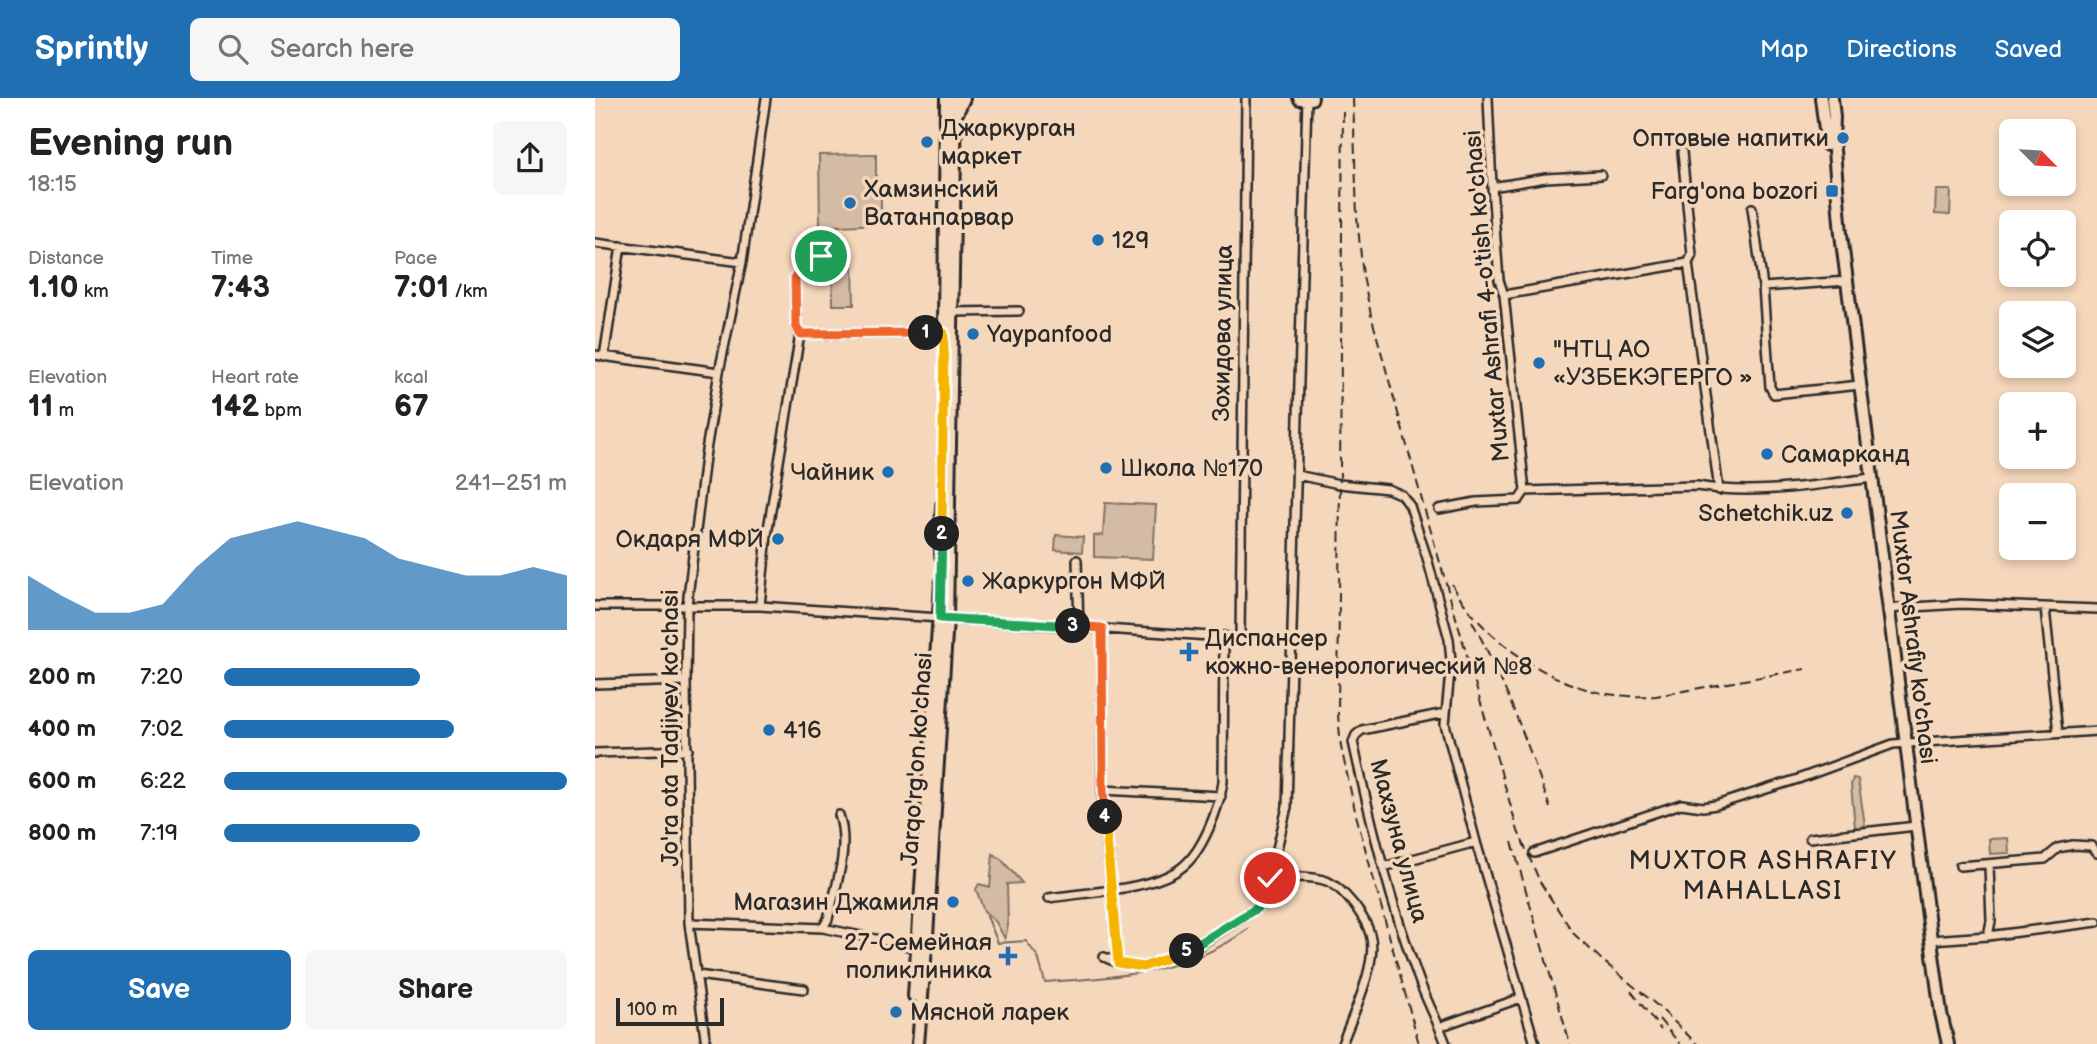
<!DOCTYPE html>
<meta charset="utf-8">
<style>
:root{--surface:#fff;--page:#f6f6f6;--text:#222;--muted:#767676;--accent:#1f6fb2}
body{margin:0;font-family:"Balsamiq Sans",sans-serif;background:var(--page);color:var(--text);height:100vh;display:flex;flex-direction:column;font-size:26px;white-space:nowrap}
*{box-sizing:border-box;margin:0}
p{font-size:23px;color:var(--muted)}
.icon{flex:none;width:38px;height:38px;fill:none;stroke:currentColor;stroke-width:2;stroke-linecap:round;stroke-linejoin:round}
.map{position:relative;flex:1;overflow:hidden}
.side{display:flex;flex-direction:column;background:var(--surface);width:595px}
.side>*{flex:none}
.needle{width:46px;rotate:114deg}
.controls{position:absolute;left:1404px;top:21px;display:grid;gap:14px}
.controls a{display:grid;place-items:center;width:77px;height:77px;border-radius:10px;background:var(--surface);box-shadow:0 4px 10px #0003;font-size:35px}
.scale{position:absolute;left:21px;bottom:18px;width:108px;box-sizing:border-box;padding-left:7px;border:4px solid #2b2b2b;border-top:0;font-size:19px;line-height:24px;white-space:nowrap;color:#2b2b2b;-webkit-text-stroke:5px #f5d7bb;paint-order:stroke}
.pin{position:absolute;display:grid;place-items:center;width:60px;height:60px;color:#fff;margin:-30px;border:4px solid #fff;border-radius:50%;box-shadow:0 2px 7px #0007}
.km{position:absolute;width:35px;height:35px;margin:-18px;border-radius:50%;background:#222;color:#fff;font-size:19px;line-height:35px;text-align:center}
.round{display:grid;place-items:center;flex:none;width:74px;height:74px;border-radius:10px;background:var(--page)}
.summary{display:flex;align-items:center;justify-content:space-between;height:119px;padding:0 28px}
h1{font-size:38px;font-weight:700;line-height:52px}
.metrics{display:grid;grid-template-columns:repeat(3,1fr);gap:10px;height:119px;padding:7px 28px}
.metrics div{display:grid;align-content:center}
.metrics b{font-size:30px;font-weight:700}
.metrics small{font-size:19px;font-weight:400}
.metrics p{font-size:19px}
.chart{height:196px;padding:14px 28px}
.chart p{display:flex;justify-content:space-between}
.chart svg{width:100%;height:126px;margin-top:7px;fill:var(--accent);opacity:.7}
.cta{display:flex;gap:14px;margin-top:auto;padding:14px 28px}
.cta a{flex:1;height:80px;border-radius:10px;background:var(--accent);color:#fff;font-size:28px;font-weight:700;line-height:80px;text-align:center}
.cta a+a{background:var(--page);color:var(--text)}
ul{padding:0 28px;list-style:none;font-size:23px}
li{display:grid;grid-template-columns:112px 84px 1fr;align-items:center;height:52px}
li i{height:18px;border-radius:9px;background:var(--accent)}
header{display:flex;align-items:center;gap:42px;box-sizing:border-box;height:98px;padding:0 35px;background:var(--accent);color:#fff}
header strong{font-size:33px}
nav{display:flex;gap:38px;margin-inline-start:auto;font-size:24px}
.search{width:490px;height:63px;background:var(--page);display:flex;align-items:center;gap:18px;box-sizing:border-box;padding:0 24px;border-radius:10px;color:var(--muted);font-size:26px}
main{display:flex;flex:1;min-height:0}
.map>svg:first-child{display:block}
</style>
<header>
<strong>Sprintly</strong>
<div class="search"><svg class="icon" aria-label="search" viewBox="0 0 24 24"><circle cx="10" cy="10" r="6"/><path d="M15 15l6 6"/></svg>Search here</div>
<nav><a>Map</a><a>Directions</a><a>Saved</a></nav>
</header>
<main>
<section class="side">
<div class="summary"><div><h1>Evening run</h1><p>18:15</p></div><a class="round"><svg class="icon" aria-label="share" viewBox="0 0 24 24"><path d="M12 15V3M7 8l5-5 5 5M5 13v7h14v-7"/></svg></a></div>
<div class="metrics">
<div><p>Distance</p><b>1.10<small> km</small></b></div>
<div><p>Time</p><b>7:43</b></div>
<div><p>Pace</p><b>7:01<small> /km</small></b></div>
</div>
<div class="metrics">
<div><p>Elevation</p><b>11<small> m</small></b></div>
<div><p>Heart rate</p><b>142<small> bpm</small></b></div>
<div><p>kcal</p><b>67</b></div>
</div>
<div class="chart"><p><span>Elevation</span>241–251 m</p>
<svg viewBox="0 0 160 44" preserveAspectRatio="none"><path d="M0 44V25L10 32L20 38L30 38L40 35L50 22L60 12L70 9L80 6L90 9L100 12L110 19L120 22L130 25L140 25L150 22L160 25V44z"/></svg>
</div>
<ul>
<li><b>200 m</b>7:20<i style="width:57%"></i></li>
<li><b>400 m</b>7:02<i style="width:67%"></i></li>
<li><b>600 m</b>6:22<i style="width:100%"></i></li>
<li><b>800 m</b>7:19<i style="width:57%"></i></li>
</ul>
<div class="cta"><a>Save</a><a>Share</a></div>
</section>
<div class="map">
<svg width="1502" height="946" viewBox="0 0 1502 946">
<rect width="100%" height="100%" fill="#f5d7bb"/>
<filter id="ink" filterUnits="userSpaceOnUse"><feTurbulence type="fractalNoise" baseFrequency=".0143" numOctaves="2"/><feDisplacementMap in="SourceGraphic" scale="14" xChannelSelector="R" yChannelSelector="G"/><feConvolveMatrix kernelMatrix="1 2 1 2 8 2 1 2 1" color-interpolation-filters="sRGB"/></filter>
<g filter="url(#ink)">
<path fill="#d4bba3" stroke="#807367" stroke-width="2" d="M281,56V83L286,84V126L225,129L224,57Z
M1341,92H1356L1355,117L1340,116Z
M258,165L259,207H238L237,166Z
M510,405L561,407L558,461L499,459V438L508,437Z
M461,437L488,439L487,454L460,452Z
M1258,680L1263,681L1270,727L1265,731L1260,729L1256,687Z
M1413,740L1414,755L1395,756L1394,741Z
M398,756L406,761L427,785L412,786L413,827L410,841L401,824L389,813L381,791L384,786L395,789Z"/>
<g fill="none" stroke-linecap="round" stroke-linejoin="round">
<path stroke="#756b60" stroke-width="2" d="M392,818L403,845L431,843L443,859L450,884C521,879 593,876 653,831"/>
<g stroke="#2b2b2b" stroke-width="12">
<path id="street" d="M893,0L897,89L904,182L909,197L930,393
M1087,54L1097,157L1093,165
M897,89L951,80L1006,77
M1157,110L1168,189L1175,289L1179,296L1265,287
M0,145L147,164
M1168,189L1252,183
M909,197L1093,165L1124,392
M356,214L424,213
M205,236L356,235
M0,257L124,274
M9,259L26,148
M702,377L744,386L793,391L807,397L815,408L832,460L854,541L856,563L850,626L881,744L940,946
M844,411L881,404L924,402L930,393L1102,388C1159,398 1219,387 1277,380
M482,462L484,529
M0,508H165L645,540L651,0
M165,508L172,437L205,236L201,227L200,179L226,158
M1450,510L1463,635
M1292,512L1303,510L1366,506L1502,511
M507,530V692L523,865
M0,586L91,583
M850,615L767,632L761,637L758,644C776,725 795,804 824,882C832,904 843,924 851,946
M0,655L93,652
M507,692L626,698
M1215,740L1321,728
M939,755L1086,706L1108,709L1121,707L1203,681L1298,646L1502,633
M1365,768L1450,761L1463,750L1478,747L1496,748L1502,755
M788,769L881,744
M454,800C491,794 557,792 586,770C608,754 624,710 628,684L629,538
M662,810L675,780L692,709L712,0
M94,825L228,830L323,850
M228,830L233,821C241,788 255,750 244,717
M1393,838L1396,823L1394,767
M1336,842L1393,838L1502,824
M509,859L523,865L548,869L597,852L662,810L699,779C730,779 739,782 759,807C766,816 772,825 775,836C784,864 757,918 747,946
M102,877L209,891
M844,929L926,900
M111,946L94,825L91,583L92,507L110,359L124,274L147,164L171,0"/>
</g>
<g stroke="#2b2b2b" stroke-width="16">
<path id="secondary" d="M1226,0L1232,47
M1237,0L1239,19L1238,41L1246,136L1336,842L1346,915L1353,946
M349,230L351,0
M346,458L347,407
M319,898L346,484
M323,946L332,838L352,520L361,0"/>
</g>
<g stroke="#2b2b2b" stroke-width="18">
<path id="primary" d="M705,0H716
M361,15L368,0"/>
</g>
<use href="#street" stroke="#f5d7bb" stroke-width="7"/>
<use href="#secondary" stroke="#f5d7bb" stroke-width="10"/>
<use href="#primary" stroke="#f5d7bb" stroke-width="12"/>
<path stroke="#2b2b2b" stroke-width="2" stroke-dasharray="10 5" stroke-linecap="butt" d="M758,0L762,119L768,178L776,217L828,406L923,733L945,784L979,836L1008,863L1064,909L1102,946
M748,14L743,617L746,649L761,717L824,946
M857,486C883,535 939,575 991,591C1013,598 1038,599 1061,598L1210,571
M877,523C909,583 933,645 955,710
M917,744L975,946
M1036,893L1066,932
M1064,921L1085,946"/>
</g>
</g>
<g fill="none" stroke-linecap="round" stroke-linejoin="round" filter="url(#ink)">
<g stroke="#fff" stroke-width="14">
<path id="split-1" d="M226,158L200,179L201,227L205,236L331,235"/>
</g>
<g stroke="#fff" stroke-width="14">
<path id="split-2" d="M331,235H349L347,436"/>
</g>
<g stroke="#fff" stroke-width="14">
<path id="split-3" d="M347,436L345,520L478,528"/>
</g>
<g stroke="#fff" stroke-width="14">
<path id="split-4" d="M478,528L507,530L508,692L510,719"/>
</g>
<g stroke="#fff" stroke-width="14">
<path id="split-5" d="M510,719L523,865L548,869L592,853"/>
</g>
<g stroke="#fff" stroke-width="14">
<path id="split-6" d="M592,853L662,810L675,780"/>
</g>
<use href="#split-1" stroke="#f0652b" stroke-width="9"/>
<use href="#split-2" stroke="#f5b400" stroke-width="9"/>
<use href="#split-3" stroke="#22a559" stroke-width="9"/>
<use href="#split-4" stroke="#f0652b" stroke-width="9"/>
<use href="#split-5" stroke="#f5b400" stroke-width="9"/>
<use href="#split-6" stroke="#22a559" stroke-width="9"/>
</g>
<g fill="#1f6fb2" stroke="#f5d7bb" stroke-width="2.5">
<circle cx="1248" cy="40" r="7"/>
<circle cx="332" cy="44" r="7"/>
<rect x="1230" y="86" width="14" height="14" rx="3.5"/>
<circle cx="255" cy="105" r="7"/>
<circle cx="503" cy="142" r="7"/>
<circle cx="378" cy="236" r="7"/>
<circle cx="944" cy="265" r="7"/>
<circle cx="1172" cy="356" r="7"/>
<circle cx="511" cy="370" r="7"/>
<circle cx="293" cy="374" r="7"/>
<circle cx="1252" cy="415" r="7"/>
<circle cx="183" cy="441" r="7"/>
<circle cx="373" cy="483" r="7"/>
<path d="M590.5 543.5h7v7h7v7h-7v7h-7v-7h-7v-7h7z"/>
<circle cx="174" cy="632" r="7"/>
<circle cx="358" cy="804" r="7"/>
<path d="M409.5 847.5h7v7h7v7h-7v7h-7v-7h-7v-7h7z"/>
<circle cx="301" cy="914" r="7"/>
</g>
<g text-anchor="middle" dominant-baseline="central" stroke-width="7" stroke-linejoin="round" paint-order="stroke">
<g font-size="24" fill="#2b2b2b" stroke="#f5d7bb" text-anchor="start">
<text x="346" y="30">Джаркурган<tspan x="346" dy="28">маркет</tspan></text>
<text x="1234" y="40" text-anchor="end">Оптовые напитки</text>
<text x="269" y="91">Хамзинский<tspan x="269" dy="28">Ватанпарвар</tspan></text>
<text x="1223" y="93" text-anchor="end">Farg'ona bozori</text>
<text x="517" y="142">129</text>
<text x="392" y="236">Yaypanfood</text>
<text x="958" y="251">"НТЦ АО<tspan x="958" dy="28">«УЗБЕКЭГЕРГО »</tspan></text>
<text x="1186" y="356">Самарканд</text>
<text x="525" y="370">Школа №170</text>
<text x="279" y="374" text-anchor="end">Чайник</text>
<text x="1238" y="415" text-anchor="end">Schetchik.uz</text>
<text x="169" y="441" text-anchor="end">Окдаря МФЙ</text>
<text x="387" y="483">Жаркургон МФЙ</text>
<text x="610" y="540">Диспансер<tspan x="610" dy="28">кожно-венерологический №8</tspan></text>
<text x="188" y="632">416</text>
<text x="344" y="804" text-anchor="end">Магазин Джамиля</text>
<text x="397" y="844" text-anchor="end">27-Семейная<tspan x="397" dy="28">поликлиника</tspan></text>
<text x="315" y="914">Мясной ларек</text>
</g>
<g font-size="24" fill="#2b2b2b" stroke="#f5d7bb">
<text transform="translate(892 198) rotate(-95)">Muxtar Ashrafi 4-o'tish ko'chasi</text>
<text transform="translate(628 235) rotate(-89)">Зохидова улица</text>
<text transform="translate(1318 539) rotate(83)">Muxtor Ashrafiy ko'chasi</text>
<text transform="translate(75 630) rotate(-90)">Jo'ra ota Tadjiyev ko'chasi</text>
<text transform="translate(322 661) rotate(-86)">Jarqo'rg'on ko'chasi</text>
<text transform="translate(804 743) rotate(75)">Махзуна улица</text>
</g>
<g font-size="26" letter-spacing="2" fill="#2b2b2b" stroke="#f5d7bb">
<text x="1168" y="763">MUXTOR ASHRAFIY<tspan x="1168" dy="30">MAHALLASI</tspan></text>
</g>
</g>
</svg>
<div class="controls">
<a><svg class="needle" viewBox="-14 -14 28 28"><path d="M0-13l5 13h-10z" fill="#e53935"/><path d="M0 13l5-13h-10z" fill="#767676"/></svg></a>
<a><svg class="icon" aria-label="locate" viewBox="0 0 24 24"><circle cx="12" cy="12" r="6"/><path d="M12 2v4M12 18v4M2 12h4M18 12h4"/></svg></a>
<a><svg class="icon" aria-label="layers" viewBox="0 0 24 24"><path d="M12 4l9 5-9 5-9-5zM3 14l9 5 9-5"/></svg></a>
<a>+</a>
<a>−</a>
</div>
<div class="scale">100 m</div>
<div class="pin" style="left:226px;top:158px;background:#1e9e55"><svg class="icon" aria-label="arrive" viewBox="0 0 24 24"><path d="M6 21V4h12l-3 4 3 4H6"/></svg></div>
<div class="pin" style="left:675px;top:780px;background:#d93025"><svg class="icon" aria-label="check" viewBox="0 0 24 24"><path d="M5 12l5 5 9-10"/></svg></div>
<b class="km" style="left:331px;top:235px">1</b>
<b class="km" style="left:347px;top:436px">2</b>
<b class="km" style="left:478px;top:528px">3</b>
<b class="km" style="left:510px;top:719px">4</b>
<b class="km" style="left:592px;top:853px">5</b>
</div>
</main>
